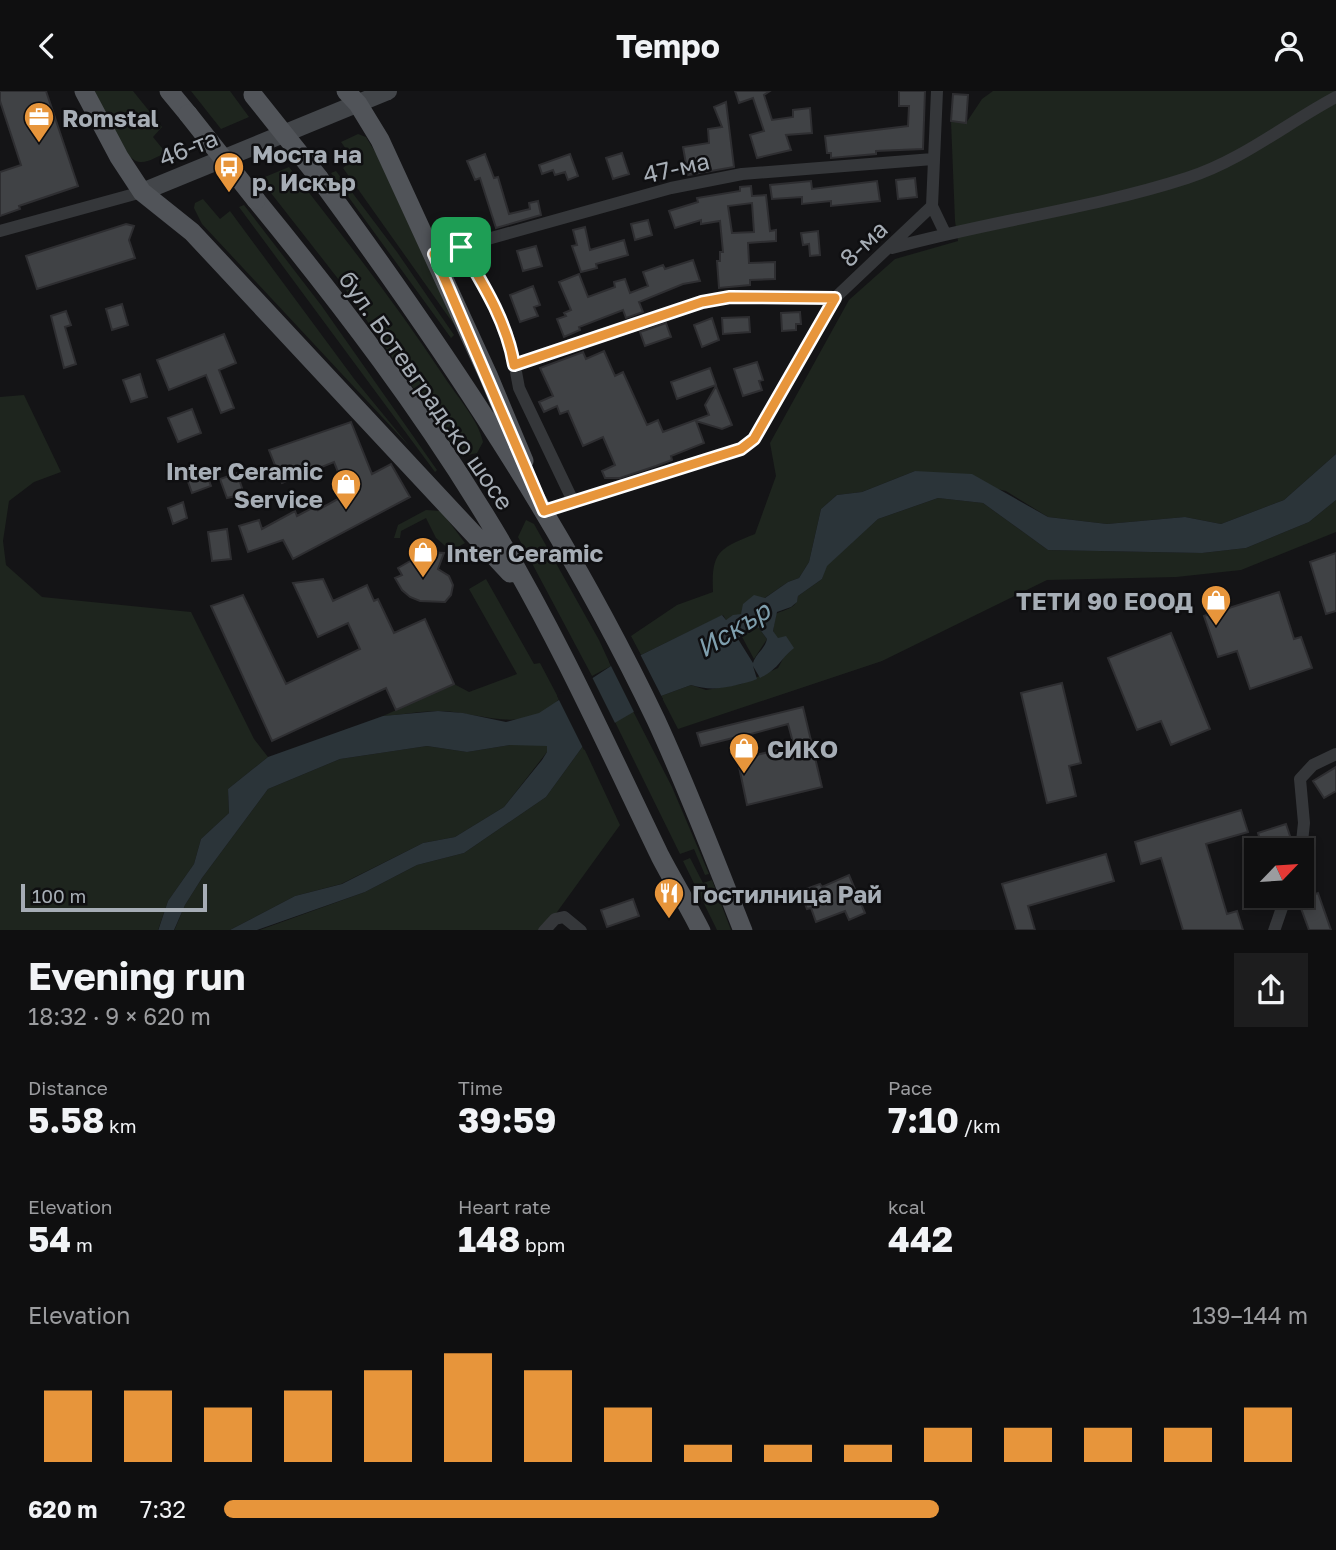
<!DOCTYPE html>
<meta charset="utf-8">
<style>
:root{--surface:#0f0f10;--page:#1d1d1e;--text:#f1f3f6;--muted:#9b9c9f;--line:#2f2f30;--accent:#e7953b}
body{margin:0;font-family:"Golos Text",sans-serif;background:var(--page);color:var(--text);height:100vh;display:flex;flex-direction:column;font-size:26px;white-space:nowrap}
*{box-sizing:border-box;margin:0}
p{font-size:23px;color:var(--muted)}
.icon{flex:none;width:38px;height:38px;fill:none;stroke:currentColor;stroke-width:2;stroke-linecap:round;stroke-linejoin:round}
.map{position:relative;height:839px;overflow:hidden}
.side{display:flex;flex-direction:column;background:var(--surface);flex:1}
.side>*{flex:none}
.needle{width:46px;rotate:65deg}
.tools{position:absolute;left:1244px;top:747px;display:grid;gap:14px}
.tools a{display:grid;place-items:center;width:70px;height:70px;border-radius:0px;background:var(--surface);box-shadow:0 4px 10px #0003,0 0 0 2px var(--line);font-size:35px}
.scale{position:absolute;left:21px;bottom:18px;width:186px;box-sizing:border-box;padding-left:7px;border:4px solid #a6adb5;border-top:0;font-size:19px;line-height:24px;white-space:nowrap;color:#a6adb5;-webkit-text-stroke:5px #0f0f11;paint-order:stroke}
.pin{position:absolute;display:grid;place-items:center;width:60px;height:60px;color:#fff;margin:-30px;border-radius:14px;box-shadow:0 4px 10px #0006}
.round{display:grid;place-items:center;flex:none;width:74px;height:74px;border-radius:0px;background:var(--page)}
.headline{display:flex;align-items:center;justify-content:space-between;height:119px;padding:0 28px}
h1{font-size:38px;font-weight:700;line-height:52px}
.figures{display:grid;grid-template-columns:repeat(3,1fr);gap:10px;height:119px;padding:7px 28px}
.figures div{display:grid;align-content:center}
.figures b{font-size:35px;font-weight:700}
.figures small{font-size:19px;font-weight:400}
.figures p{font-size:19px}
.chart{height:196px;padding:14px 28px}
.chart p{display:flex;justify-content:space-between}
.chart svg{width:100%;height:126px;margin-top:7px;stroke:var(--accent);stroke-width:6}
ul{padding:0 28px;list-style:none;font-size:23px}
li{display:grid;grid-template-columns:112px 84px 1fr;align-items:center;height:52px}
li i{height:18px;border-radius:9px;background:var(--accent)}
header{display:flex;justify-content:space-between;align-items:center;height:91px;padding:0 28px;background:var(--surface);font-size:32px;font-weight:700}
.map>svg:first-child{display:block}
</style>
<header><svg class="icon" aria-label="back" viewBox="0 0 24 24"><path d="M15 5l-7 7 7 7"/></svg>Tempo<svg class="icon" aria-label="person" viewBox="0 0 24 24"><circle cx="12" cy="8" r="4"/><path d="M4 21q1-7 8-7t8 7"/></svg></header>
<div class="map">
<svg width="1336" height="840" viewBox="0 0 1336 840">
<rect width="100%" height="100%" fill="#141416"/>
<path fill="#1e251e" d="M91,0H133L162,36L153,46L166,62C158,65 148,72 140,71C123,70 100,16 91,0Z
M191,0H230L249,26L221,38Z
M993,0H1336V363L1284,409L1221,433L1185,426L1107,433L1048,426L1006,400L915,380L862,401L837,404L821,418L809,471L799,487L788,491L741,523L726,529L723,524L641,564L631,545L677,514L713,501C711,460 720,457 755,443L776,385L770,352L849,209L895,168L958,150L955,130L951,30L966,32L982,8Z
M358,43L366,46L377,64L455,235L343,77L353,68L341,51Z
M289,76C343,145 397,214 445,287C458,307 478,328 483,351L477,362L464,365L456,359L339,189L260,88Z
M336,80L397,161L454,244L451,247L331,82Z
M203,108L220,128L230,120L355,289L410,356L202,133L194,117L195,112Z
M244,114L321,214L437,379L435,381L239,116Z
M24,304L61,381L34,391L9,410L3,450L6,474L42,506L191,521L254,648L268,666L228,698L229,722L201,748L194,773L168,810L158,839H0V306Z
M938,407L983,412L1048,459L1202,462L1246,457L1309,431L1336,409V441L1241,479L1176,486L1047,489L882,570L678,638L661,605L691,594L706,599L741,593L778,577L785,564L773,540L776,523C785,518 797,518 798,505L822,488L826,475L878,428Z
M426,419L441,420L465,452L451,460L436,447L426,427L401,440L400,447H394L398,434Z
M526,429L534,433L599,549L611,575L592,585L518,446Z
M486,488L534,573L540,572L559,608C526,646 479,620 438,620C420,620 401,624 383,625L454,593L469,601L517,583L469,498Z
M749,534L759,537L767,548L754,568L741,544Z
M633,620L672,696L709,783L705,784L694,758L680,763L615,631Z
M510,654H548L547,661L504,716L455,746L423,752L341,793L295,805L230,839L174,840L185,814L202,787L268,698L340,668L427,655L467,661Z
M583,655L620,734L544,839L257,840L365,801L417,774L464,762L546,706Z
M690,767L703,792L712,789L731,839H717L683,770Z"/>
<path fill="#2b3439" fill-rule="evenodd" d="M1336,363V409L1309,431L1246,457L1202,462L1048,459L983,412L938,407L878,428L827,475L822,488L798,505L797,511L791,516L777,521L773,540L778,547L786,545L794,557C779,569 780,577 760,587L753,575L757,588L752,590C730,596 713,601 691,594L661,605L606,637L583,655L546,706L464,762L417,774L365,801L257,839H230L295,805L342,793L423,752L455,746L504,716L542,669L547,661V655L510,654L467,661L427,655L340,668L268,698L202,787L185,814L174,839L158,840L168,810L194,773L201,748L229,722L228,698L268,666L383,625L438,620L463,622L506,631L539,622L611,575L641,564L722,524L726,529L733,524L741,523L743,513L754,504L765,507L788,491L799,487L809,471L821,418L837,404L862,401L915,380L972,383L1048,426L1107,433L1185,426L1221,433L1284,409ZM749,534L759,537L767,548C765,558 756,562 753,572L738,548Z"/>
<path fill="#141416" d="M639,561L663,608L635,623L609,571Z
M590,582L616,634L584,659L557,605Z"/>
<path fill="#404245" stroke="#2e2e31" stroke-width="2" fill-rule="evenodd" d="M0,0H46L78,95L19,115L20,118L0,125V81L21,74L0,10Z
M735,0H770L764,4L772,29L793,26V19L810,17L812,42L786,44L791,59L757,67L750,44L764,40L753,7L739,12Z
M899,0H925L923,58L876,60V63L831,67V62H827L825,45L908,35L909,15H899Z
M953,3L968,4L966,32L951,30Z
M726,11L734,76L688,84L683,56L709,52L708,38L722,36L714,16Z
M622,62L629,83L613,88L606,67Z
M485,63L494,87L498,86L509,123L530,118L529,112L538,110L541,124L496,137L480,87L475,89L467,70Z
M570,63L578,85L568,89L565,81L555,84L553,79L542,83L539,74Z
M915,87L917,106L898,108L896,89Z
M811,90L812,98L877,90L880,110L831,115V110L802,113V106L772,108L770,94Z
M751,95L752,105L766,104L770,140L776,139V150L748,152L749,172L775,171V188L750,189V194L719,197L717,170H720V161H723L720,130L701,133V129L675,137L669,120L698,111L697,107L740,100V96ZM752,112L754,141L732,142L728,115Z
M648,129L652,144L635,149L631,133Z
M126,133L134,135L129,149L135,167L37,198L26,165Z
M585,136L590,159L624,149L628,164L596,173L597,177L581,181L572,155L577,154L573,139Z
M818,140L820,164L810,165L809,153L803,154L801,142Z
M536,155L542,175L523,180L517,160Z
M693,169L700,190L683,193L639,211L643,221L626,227L623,219L579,236L580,239L564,246L557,228L566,225L564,222L571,219L559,191L579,183L588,206L615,196L614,191L625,188L630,202L648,195L643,181L663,174L665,178Z
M533,195L540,214L534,216L538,225L520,231L510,204Z
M122,213L128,234L112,239L106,218Z
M66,220L71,234L65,236L76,273L64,277L51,225Z
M800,221L801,233H796V239L782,240L781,222Z
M749,226L750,241L723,243L722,227Z
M712,227L719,249L702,256L694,234Z
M666,232L671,246L645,255L640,241Z
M224,243L236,272L219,279L234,317L221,322L206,284L169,299L157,269Z
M604,260L615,285L623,281L647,334L658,329L663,341L709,324L705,314L716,295L732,334L722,338L696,330L704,352L671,365L672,369L656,375L620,387H605L602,380L615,374L603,346L583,355L568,320L560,323L557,315L544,321L539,311L553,305L540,277L583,261L586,268Z
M757,271L763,289L759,290L762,299L743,305L734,278Z
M710,277L716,294L677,308L671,291Z
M140,283L147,306L131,311L123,289Z
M192,318L201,342L178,351L168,327Z
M351,331L372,383L391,373L410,406L293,468L283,449L248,461L239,435L259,429L262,438L295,420L297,425L316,415L318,419L347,403L334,371L282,392L269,359Z
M205,379L211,395L192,402L186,385Z
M237,382L244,403L227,407L220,388Z
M183,411L187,427L173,433L168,417Z
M227,438L231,468L212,470L208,441Z
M426,461L444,462L438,478L449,485L453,494L451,504L445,511L420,510L410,506L402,499L395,487L402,484L398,477Z
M1336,462V520L1326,523L1310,471Z
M323,488L333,510L367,494L374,510L378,508L394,542L425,528L454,593L396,619L386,597L272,650L211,515L243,504L286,593L360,558L348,532L318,546L293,492Z
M1279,501L1294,548L1301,546L1312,577L1250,598L1237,560L1218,566L1204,525Z
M1171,542L1210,638L1171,654L1161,630L1137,639L1108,567Z
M1062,592L1081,672L1069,675L1076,705L1047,712L1021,602Z
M803,616L822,696L747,714L733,647L701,655L697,642ZM788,633L794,655L752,665L747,644Z
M1336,676V700L1324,707L1313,690Z
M1241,719L1248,741L1206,753L1227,823L1237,820L1243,839H1183L1161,767L1141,773L1135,751Z
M1286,733L1292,751L1263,759L1258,742Z
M1106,763L1114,790L1028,815L1035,839H1016L1002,793Z
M849,784L865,822L849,829L845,820L816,831L811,817L807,818L800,800L820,793L822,796Z
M1318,802L1331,839H1309L1298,809Z
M633,808L639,825L607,836L601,819Z"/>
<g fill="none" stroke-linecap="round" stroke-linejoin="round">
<path stroke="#35373a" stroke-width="12" d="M932,115L945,142
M0,140L142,101
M462,156L489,204L511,254L519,297L573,410
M892,157C989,130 1091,118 1187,87C1241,70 1287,32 1336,6
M434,163L671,97L742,83L933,68
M514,274L702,211L730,206L835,207
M544,420L741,358L754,348L835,207L932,115L937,0
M1301,760L1304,732L1300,688L1313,674L1336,663
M544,840L555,828L564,826L581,840
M1274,840L1286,805"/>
<path stroke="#43464a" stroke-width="18" d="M142,101L388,0"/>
<path stroke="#515459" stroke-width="19" d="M84,0L119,66L142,101L192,141L510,482
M169,0L188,23
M346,0L358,13L380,49L488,284L524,370
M319,87C445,259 564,436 656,629C688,698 715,769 743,840
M256,109C342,214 424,322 494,439C557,544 607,655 660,765C673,790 688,814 701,840"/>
<path stroke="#515459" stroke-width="19" d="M253,4L319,87
M188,23L256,109"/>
</g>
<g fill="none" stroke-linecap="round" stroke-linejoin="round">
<g stroke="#fff" stroke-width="14">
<path id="route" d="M461,156C483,193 507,231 514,274L702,211L730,206L835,207L754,348L741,358L544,420L434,163Z"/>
</g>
<use href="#route" stroke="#e7953b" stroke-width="9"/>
</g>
<defs>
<g id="office-pin" transform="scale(1.575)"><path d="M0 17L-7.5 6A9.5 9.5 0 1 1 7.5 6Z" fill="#e7953b" stroke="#0f0f11"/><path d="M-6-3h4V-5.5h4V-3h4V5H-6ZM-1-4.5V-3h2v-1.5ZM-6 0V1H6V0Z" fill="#fff"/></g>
<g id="bus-pin" transform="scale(1.575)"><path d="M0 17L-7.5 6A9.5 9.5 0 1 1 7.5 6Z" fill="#e7953b" stroke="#0f0f11"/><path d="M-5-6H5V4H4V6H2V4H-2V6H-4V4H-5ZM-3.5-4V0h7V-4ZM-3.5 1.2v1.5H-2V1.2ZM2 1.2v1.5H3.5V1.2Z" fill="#fff"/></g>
<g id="shop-pin" transform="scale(1.575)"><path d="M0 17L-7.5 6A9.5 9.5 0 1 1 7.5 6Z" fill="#e7953b" stroke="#0f0f11"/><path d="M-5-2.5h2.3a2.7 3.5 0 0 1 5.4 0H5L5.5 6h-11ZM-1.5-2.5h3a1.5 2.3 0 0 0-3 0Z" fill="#fff"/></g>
<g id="restaurant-pin" transform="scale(1.575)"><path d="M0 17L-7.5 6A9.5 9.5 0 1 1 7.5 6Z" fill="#e7953b" stroke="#0f0f11"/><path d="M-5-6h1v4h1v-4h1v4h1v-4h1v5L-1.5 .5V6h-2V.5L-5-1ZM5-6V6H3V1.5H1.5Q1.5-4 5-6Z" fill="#fff"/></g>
</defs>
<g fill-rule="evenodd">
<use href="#office-pin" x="39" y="26"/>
<use href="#bus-pin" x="229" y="76"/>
<use href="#shop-pin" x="346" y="393"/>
<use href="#shop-pin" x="423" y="461"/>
<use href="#shop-pin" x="1216" y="509"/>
<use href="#shop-pin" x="744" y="657"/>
<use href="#restaurant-pin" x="669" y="802"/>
</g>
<g text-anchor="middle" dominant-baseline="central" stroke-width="5" stroke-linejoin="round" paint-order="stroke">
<g font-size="24" font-weight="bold" fill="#a6adb5" stroke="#0f0f11" text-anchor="start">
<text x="62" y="26">Romstal</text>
<text x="252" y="62">Моста на<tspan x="252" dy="28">р. Искър</tspan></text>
<text x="323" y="379" text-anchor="end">Inter Ceramic<tspan x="323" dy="28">Service</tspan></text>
<text x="446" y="461">Inter Ceramic</text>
<text x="1193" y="509" text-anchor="end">ТЕТИ 90 ЕООД</text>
<text x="767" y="657">СИКО</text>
<text x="692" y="802">Гостилница Рай</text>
</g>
<g font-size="24" fill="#a6adb5" stroke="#0f0f11">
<text transform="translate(188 56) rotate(-22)">46-та</text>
<text transform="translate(676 76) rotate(-13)">47-ма</text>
<text transform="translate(863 152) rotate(-43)">8-ма</text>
<text transform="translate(427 299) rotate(55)">бул. Ботевградско шосе</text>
</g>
<g font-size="26" font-style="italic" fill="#7f9fae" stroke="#0f0f11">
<text transform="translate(733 538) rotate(-32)">Искър</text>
</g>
</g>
</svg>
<div class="tools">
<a><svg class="needle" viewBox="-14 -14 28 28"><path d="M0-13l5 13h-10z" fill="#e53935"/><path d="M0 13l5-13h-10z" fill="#9b9c9f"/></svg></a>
</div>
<div class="scale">100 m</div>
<div class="pin" style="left:461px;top:156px;background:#1e9e55"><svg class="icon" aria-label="arrive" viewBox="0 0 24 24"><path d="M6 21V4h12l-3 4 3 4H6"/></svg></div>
</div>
<section class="side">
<div class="headline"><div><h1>Evening run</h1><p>18:32 · 9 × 620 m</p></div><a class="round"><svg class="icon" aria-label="share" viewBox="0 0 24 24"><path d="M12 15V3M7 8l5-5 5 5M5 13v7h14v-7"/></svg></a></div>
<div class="figures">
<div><p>Distance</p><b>5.58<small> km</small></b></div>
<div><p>Time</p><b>39:59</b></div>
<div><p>Pace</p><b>7:10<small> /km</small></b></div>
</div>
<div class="figures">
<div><p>Elevation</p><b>54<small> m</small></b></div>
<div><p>Heart rate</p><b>148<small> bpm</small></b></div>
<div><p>kcal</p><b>442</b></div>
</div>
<div class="chart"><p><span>Elevation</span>139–144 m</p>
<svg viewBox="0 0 160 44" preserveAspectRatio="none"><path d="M5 44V19M15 44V19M25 44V25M35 44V19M45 44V12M55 44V6M65 44V12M75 44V25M85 44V38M95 44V38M105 44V38M115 44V32M125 44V32M135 44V32M145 44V32M155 44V25"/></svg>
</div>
<ul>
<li><b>620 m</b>7:32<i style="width:66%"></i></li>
</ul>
</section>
